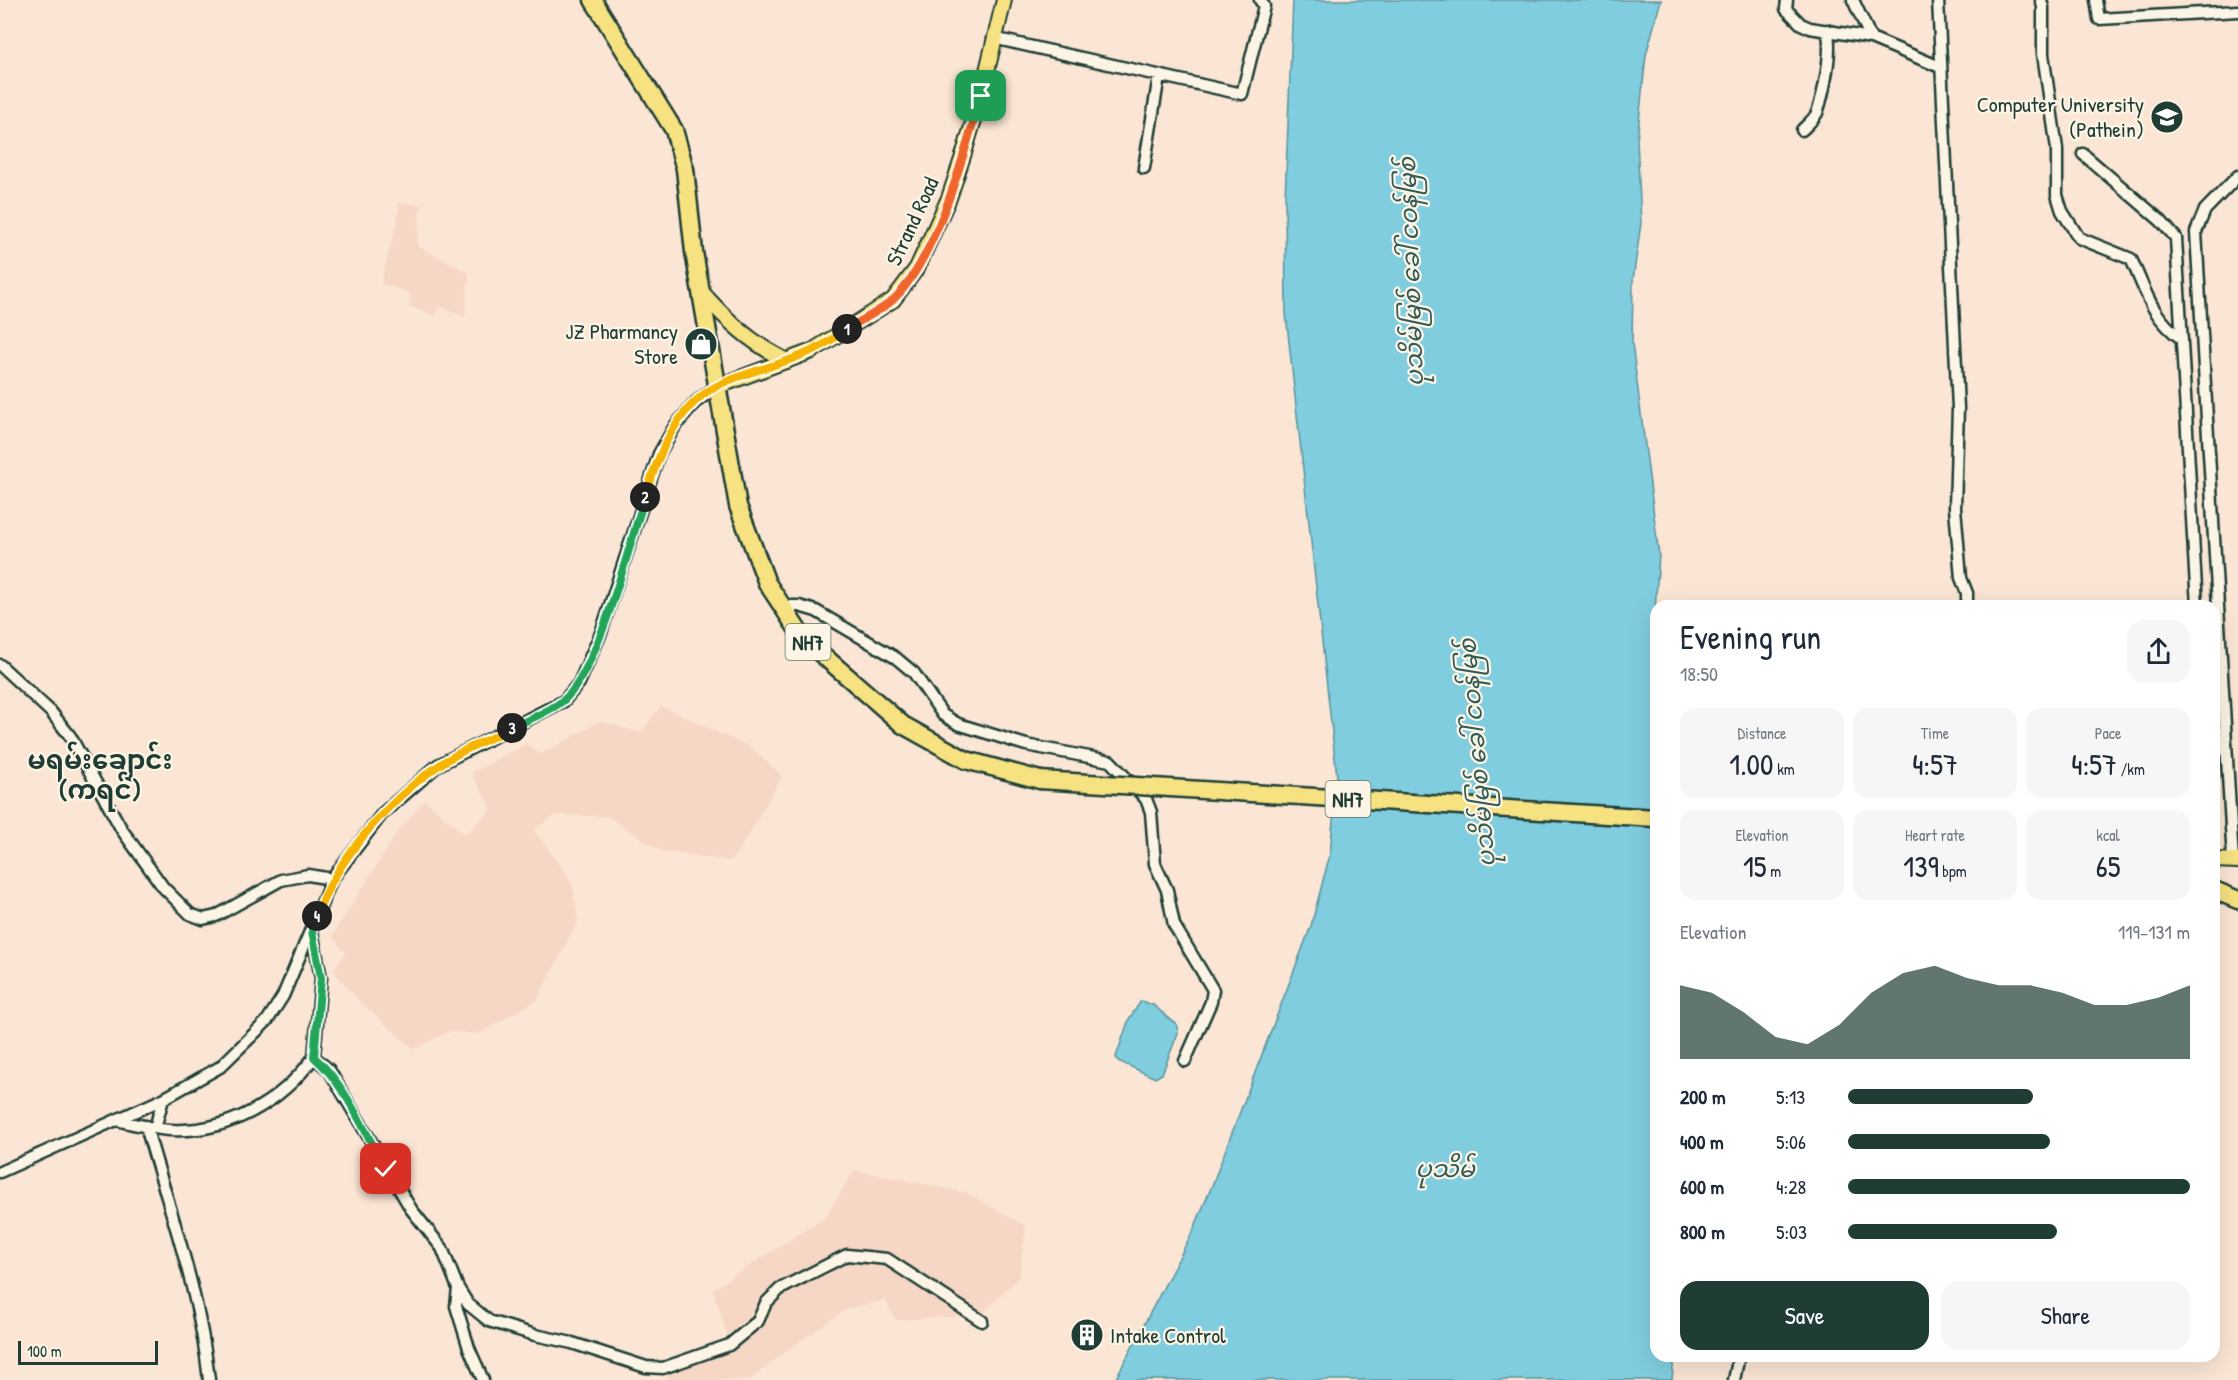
<!DOCTYPE html>
<meta charset="utf-8">
<style>
:root{--surface:#fff;--page:#f6f6f7;--text:#1f2937;--muted:#747a83;--accent:#1f3d34}
body{margin:0;font-family:"Patrick Hand","Noto Sans Myanmar",sans-serif;background:var(--page);color:var(--text);height:100vh;display:flex;flex-direction:column;font-size:22px;white-space:nowrap}
*{box-sizing:border-box;margin:0}
p{font-size:20px;color:var(--muted)}
.icon{flex:none;width:33px;height:33px;fill:none;stroke:currentColor;stroke-width:2;stroke-linecap:round;stroke-linejoin:round}
.map{position:relative;flex:1;overflow:hidden}
.side{position:absolute;left:1650px;top:600px;width:570px;height:762px;display:flex;flex-direction:column;background:var(--surface);border-radius:18px;box-shadow:0 6px 24px #0002}
.side>*{flex:none}
.scale{position:absolute;left:18px;bottom:15px;width:140px;box-sizing:border-box;padding-left:6px;border:3px solid #1f3d34;border-top:0;font-size:16px;line-height:21px;white-space:nowrap;color:#1f3d34;-webkit-text-stroke:4px #fcf5e5;paint-order:stroke}
.pin{position:absolute;display:grid;place-items:center;width:51px;height:51px;color:#fff;margin:-26px;border-radius:12px;box-shadow:0 3px 9px #0006}
.km{position:absolute;width:30px;height:30px;margin:-15px;border-radius:50%;background:#222;color:#fff;font-size:16px;line-height:30px;text-align:center}
.round{display:grid;place-items:center;flex:none;width:63px;height:63px;border-radius:18px;background:var(--page)}
.headline{display:flex;align-items:center;justify-content:space-between;height:102px;padding:0 30px}
h1{font-size:33px;font-weight:600;line-height:45px}
.metrics{display:grid;grid-template-columns:repeat(3,1fr);gap:9px;height:102px;padding:6px 30px}
.metrics div{display:grid;align-content:center;border-radius:15px;background:var(--page);text-align:center}
.metrics b{font-size:30px;font-weight:600}
.metrics small{font-size:16px;font-weight:400}
.metrics p{font-size:16px}
.chart{height:168px;padding:12px 30px}
.chart p{display:flex;justify-content:space-between}
.chart svg{width:100%;height:108px;margin-top:6px;fill:var(--accent);opacity:.7}
.primary-button{display:flex;gap:12px;margin-top:auto;padding:12px 30px}
.primary-button a{flex:1;height:69px;border-radius:18px;background:var(--accent);color:#fff;font-size:24px;font-weight:600;line-height:69px;text-align:center}
.primary-button a+a{background:var(--page);color:var(--text)}
ul{padding:0 30px;list-style:none;font-size:20px}
li{display:grid;grid-template-columns:96px 72px 1fr;align-items:center;height:45px}
li i{height:15px;border-radius:8px;background:var(--accent)}
.map>svg:first-child{display:block}
</style>
<div class="map">
<svg width="2238" height="1380" viewBox="0 0 2238 1380">
<rect width="100%" height="100%" fill="#fbe5d4"/>
<filter id="ink" filterUnits="userSpaceOnUse"><feTurbulence type="fractalNoise" baseFrequency=".0167" numOctaves="2"/><feDisplacementMap in="SourceGraphic" scale="12" xChannelSelector="R" yChannelSelector="G"/><feConvolveMatrix kernelMatrix="1 2 1 2 8 2 1 2 1" color-interpolation-filters="sRGB"/></filter>
<g filter="url(#ink)">
<path fill="#f6d7c6" d="M399,203L421,205L417,246L469,273L465,317L440,306L435,316L409,306L411,294L381,283L397,222Z
M661,706L752,748L782,776L748,836L731,861L661,851L607,816L555,815L534,830L572,882L578,921L537,1000L478,1034L451,1031L414,1049L358,1000L333,970L346,953L332,936L399,830L425,800L465,835L491,809L472,773L526,744L541,754L601,721L641,733Z
M855,1170L967,1193L1026,1226L1019,1277L981,1315L896,1320L885,1300L847,1309L786,1351L750,1380H668L664,1361L728,1338L713,1289L824,1218Z"/>
<path fill="#80cde0" stroke="#59939b" stroke-width="1.5" d="M1293,0H1661L1646,55L1637,140L1641,223L1633,280L1632,343L1659,555L1655,611L1656,1356H1674L1672,1380H1115L1193,1231L1211,1188L1311,926L1330,854L1337,777L1286,315L1285,199Z
M1141,1001L1153,1005L1177,1025L1178,1033L1162,1074L1155,1078L1118,1061L1116,1057L1129,1019Z"/>
<g fill="none" stroke-linecap="round" stroke-linejoin="round">
<g stroke="#1f3d34" stroke-width="15">
<path id="minor" d="M1787,0L1786,9L1801,24L1810,28L1871,38L1940,67
M1853,0L1871,38
M1938,0L1958,408L1955,508L1961,578L1967,593V606
M2041,0L2043,7V54L2057,149V195L2062,211L2079,238L2131,259C2146,291 2151,317 2182,339
M2096,0L2099,19L2238,11
M993,38L1242,94L1264,6L1260,0
M1802,130C1807,125 1814,119 1817,113C1824,93 1833,49 1827,30
M2083,154L2161,221L2176,238L2197,606
M1144,168L1159,76
M782,606H799L816,611L896,658L914,673L943,715L958,724L1026,745L1110,761L1146,799L1151,812L1155,864L1167,890L1174,925L1213,990L1211,1002L1185,1061
M0,665L51,712L70,736L122,830L163,887L190,914L203,919L216,916L281,880L308,875L332,879
M2233,861L2196,232L2205,210L2238,176
M312,931L321,978L314,1057L329,1070L411,1209L442,1248L458,1288L456,1306L469,1348L483,1380
M116,1120C134,1124 153,1129 171,1130C228,1133 281,1102 314,1057
M146,1126C169,1209 200,1293 209,1380
M155,1128L163,1099
M0,1172L163,1099L220,1067L267,1021L283,996L332,879L382,814L438,765L564,701L579,683L601,633L659,454L675,426L696,402L716,387
M458,1288L468,1304L489,1321L535,1335L572,1343L646,1367L663,1368L729,1345L758,1321L766,1303L780,1289L847,1255L887,1259L982,1321
M1734,1380L1739,1356"/>
</g>
<g stroke="#1f3d34" stroke-width="18">
<path id="major" d="M701,291C727,321 751,343 787,361
M716,387L812,351L893,300L917,268L949,198L964,153L981,96L1004,0
M2214,860L2238,861"/>
</g>
<g stroke="#1f3d34" stroke-width="21">
<path id="highway" d="M593,0L674,130L685,169L694,252L738,506L767,583L803,638L903,725L966,760L1040,780
M2214,890L2238,900"/>
</g>
<use href="#minor" stroke="#fcf5e5" stroke-width="10"/>
<use href="#major" stroke="#f6e281" stroke-width="14"/>
<use href="#highway" stroke="#f6e281" stroke-width="16"/>
<g stroke="#1f3d34" stroke-width="21" stroke-linecap="butt">
<path id="highway-bridge" d="M1040,780L1656,818"/>
</g>
<use href="#highway-bridge" stroke="#f6e281" stroke-width="16"/>
</g>
</g>
<g fill="none" stroke-linecap="round" stroke-linejoin="round" filter="url(#ink)">
<g stroke="#fff" stroke-width="12">
<path id="split-1" d="M847,329C861,320 881,311 894,299C937,257 964,154 981,96"/>
</g>
<g stroke="#fff" stroke-width="12">
<path id="split-2" d="M645,497C658,456 675,409 715,387C745,371 781,366 811,351C824,346 835,337 847,329"/>
</g>
<g stroke="#fff" stroke-width="12">
<path id="split-3" d="M512,728C528,719 552,711 565,699C599,668 629,545 645,497"/>
</g>
<g stroke="#fff" stroke-width="12">
<path id="split-4" d="M317,916C335,860 390,799 438,766C460,750 488,740 512,728"/>
</g>
<g stroke="#fff" stroke-width="12">
<path id="split-5" d="M317,916L312,931L321,978L314,1057C347,1086 364,1132 386,1169"/>
</g>
<use href="#split-1" stroke="#f0652b" stroke-width="8"/>
<use href="#split-2" stroke="#f5b400" stroke-width="8"/>
<use href="#split-3" stroke="#22a559" stroke-width="8"/>
<use href="#split-4" stroke="#f5b400" stroke-width="8"/>
<use href="#split-5" stroke="#22a559" stroke-width="8"/>
</g>
<defs>
<g id="university-disc" transform="scale(1.725)"><circle r="9.5" fill="#1f3d34" stroke="#fcf5e5"/><path d="M0-5L7-2L0 1L-7-2ZM-4 1L0 2.5L4 1V4Q0 6-4 4Z" fill="#fff"/></g>
<g id="shop-disc" transform="scale(1.725)"><circle r="9.5" fill="#1f3d34" stroke="#fcf5e5"/><path d="M-5-2.5h2.3a2.7 3.5 0 0 1 5.4 0H5L5.5 6h-11ZM-1.5-2.5h3a1.5 2.3 0 0 0-3 0Z" fill="#fff"/></g>
<g id="building-disc" transform="scale(1.725)"><circle r="9.5" fill="#1f3d34" stroke="#fcf5e5"/><path d="M-4-6H4V6H1V3H-1V6H-4ZM-2.5-4.3h1.7v1.8h-1.7ZM.8-4.3h1.7v1.8H.8ZM-2.5-1h1.7V.8h-1.7ZM.8-1h1.7V.8H.8Z" fill="#fff"/></g>
</defs>
<g fill-rule="evenodd">
<use href="#university-disc" x="2167" y="117"/>
<use href="#shop-disc" x="701" y="344"/>
<use href="#building-disc" x="1087" y="1335"/>
</g>
<g text-anchor="middle" dominant-baseline="central" stroke-width="4.5" stroke-linejoin="round" paint-order="stroke">
<g fill="#fcf5e5" stroke="#617469" stroke-width="1.5">
<rect x="785.5" y="624" width="45" height="36" rx="4.5"/>
<rect x="1325.5" y="781" width="45" height="36" rx="4.5"/>
</g>
<g font-size="21" font-weight="bold" fill="#1f3d34">
<text x="808" y="642">NH7</text>
<text x="1348" y="799">NH7</text>
</g>
<g font-size="22" fill="#1f3d34" stroke="#fcf5e5" text-anchor="end">
<text x="2144" y="104">Computer University<tspan x="2144" dy="25">(Pathein)</tspan></text>
<text x="678" y="331">JZ Pharmancy<tspan x="678" dy="25">Store</tspan></text>
<text x="1110" y="1335" text-anchor="start">Intake Control</text>
</g>
<g font-size="22" fill="#1f3d34" stroke="#fcf5e5">
<text transform="translate(912 221) rotate(-65)">Strand Road</text>
</g>
<g font-size="24" font-style="italic" fill="#325a56" stroke="#fcf5e5">
<text transform="translate(1410 272) rotate(-92)">ပုသိမ်မြစ် ခေါ် ငဝန်မြစ်</text>
<text transform="translate(1476 753) rotate(-95)">ပုသိမ်မြစ် ခေါ် ငဝန်မြစ်</text>
<text x="1445" y="1168">ပုသိမ်</text>
</g>
<g font-size="26" font-weight="bold" fill="#1f3d34" stroke="#fcf5e5">
<text x="100" y="759">မရမ်းချောင်း<tspan x="100" dy="30">(ကရင်)</tspan></text>
</g>
</g>
</svg>
<div class="scale">100 m</div>
<div class="pin" style="left:981px;top:96px;background:#1e9e55"><svg class="icon" aria-label="arrive" viewBox="0 0 24 24"><path d="M6 21V4h12l-3 4 3 4H6"/></svg></div>
<div class="pin" style="left:386px;top:1169px;background:#d93025"><svg class="icon" aria-label="check" viewBox="0 0 24 24"><path d="M5 12l5 5 9-10"/></svg></div>
<b class="km" style="left:847px;top:329px">1</b>
<b class="km" style="left:645px;top:497px">2</b>
<b class="km" style="left:512px;top:728px">3</b>
<b class="km" style="left:317px;top:916px">4</b>
<section class="side">
<div class="headline"><div><h1>Evening run</h1><p>18:50</p></div><a class="round"><svg class="icon" aria-label="share" viewBox="0 0 24 24"><path d="M12 15V3M7 8l5-5 5 5M5 13v7h14v-7"/></svg></a></div>
<div class="metrics">
<div><p>Distance</p><b>1.00<small> km</small></b></div>
<div><p>Time</p><b>4:57</b></div>
<div><p>Pace</p><b>4:57<small> /km</small></b></div>
</div>
<div class="metrics">
<div><p>Elevation</p><b>15<small> m</small></b></div>
<div><p>Heart rate</p><b>139<small> bpm</small></b></div>
<div><p>kcal</p><b>65</b></div>
</div>
<div class="chart"><p><span>Elevation</span>119–131 m</p>
<svg viewBox="0 0 160 44" preserveAspectRatio="none"><path d="M0 44V14L10 17L20 25L30 35L40 38L50 30L60 17L70 9L80 6L90 11L100 14L110 14L120 17L130 22L140 22L150 19L160 14V44z"/></svg>
</div>
<ul>
<li><b>200 m</b>5:13<i style="width:54%"></i></li>
<li><b>400 m</b>5:06<i style="width:59%"></i></li>
<li><b>600 m</b>4:28<i style="width:100%"></i></li>
<li><b>800 m</b>5:03<i style="width:61%"></i></li>
</ul>
<div class="primary-button"><a>Save</a><a>Share</a></div>
</section>
</div>
